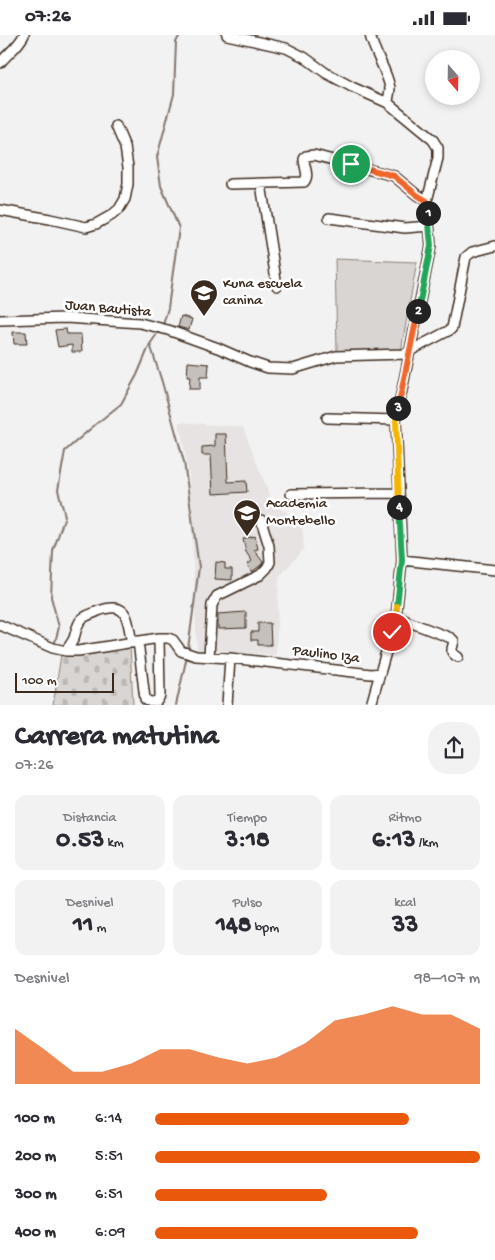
<!DOCTYPE html>
<html lang="es">
<meta charset="utf-8">
<style>
:root{--surface:#fff;--page:#f2f2f3;--text:#2b2b33;--muted:#7c7c81;--accent:#ea580c}
body{margin:0;font-family:"Gochi Hand",sans-serif;background:var(--page);color:var(--text);height:100vh;display:flex;flex-direction:column;font-size:19px;white-space:nowrap}
*{box-sizing:border-box;margin:0}
p{font-size:16px;color:var(--muted)}
.icon{flex:none;width:28px;height:28px;fill:none;stroke:currentColor;stroke-width:2;stroke-linecap:round;stroke-linejoin:round}
.map{position:relative;height:670px;overflow:hidden}
.details{display:flex;flex-direction:column;background:var(--surface);flex:1}
.details>*{flex:none}
.needle{width:32px;rotate:160deg}
.tools{position:absolute;left:425px;top:15px;display:grid;gap:10px}
.tools a{display:grid;place-items:center;width:55px;height:55px;border-radius:50%;background:var(--surface);box-shadow:0 2px 8px #0003;font-size:25px}
.scale{position:absolute;left:15px;bottom:12px;width:99px;box-sizing:border-box;padding-left:5px;border:2px solid #3b2a1e;border-top:0;font-size:14px;line-height:18px;white-space:nowrap;color:#3b2a1e;-webkit-text-stroke:4px #fff;paint-order:stroke}
.pin{position:absolute;display:grid;place-items:center;width:42px;height:42px;color:#fff;margin:-21px;border:2px solid #fff;border-radius:50%;box-shadow:0 1px 5px #0007}
.km{position:absolute;width:25px;height:25px;margin:-12px;border-radius:50%;background:#222;color:#fff;font-size:14px;line-height:25px;text-align:center}
.round{display:grid;place-items:center;flex:none;width:52px;height:52px;border-radius:20px;background:var(--page)}
.head{display:flex;align-items:center;justify-content:space-between;height:85px;padding:0 15px}
h1{font-size:28px;font-weight:700;line-height:38px}
.metrics{display:grid;grid-template-columns:repeat(3,1fr);gap:8px;height:85px;padding:5px 15px}
.metrics div{display:grid;align-content:center;border-radius:12px;background:var(--page);text-align:center}
.metrics b{font-size:25px;font-weight:700}
.metrics small{font-size:14px;font-weight:400}
.metrics p{font-size:14px}
.chart{height:140px;padding:10px 15px}
.chart p{display:flex;justify-content:space-between}
.chart svg{width:100%;height:90px;margin-top:5px;fill:var(--accent);opacity:.7}
ul{padding:0 15px;list-style:none;font-size:16px}
li{display:grid;grid-template-columns:80px 60px 1fr;align-items:center;height:38px}
li i{height:12px;border-radius:6px;background:var(--accent)}
.status{display:flex;justify-content:space-between;align-items:center;height:35px;padding:0 25px;background:var(--surface);direction:ltr}
.status svg{height:14px;fill:currentColor}
.map>svg:first-child{display:block}
</style>
<div class="status"><b>07:26</b><svg viewBox="0 0 49 12"><path d="M0 12V9h3v3zM5 12V6h3v6zM10 12V3h3v9zM15 12V0h3v12zM26 1h20v11H26zM47 4h2v5h-2z"/></svg></div>
<div class="map">
<svg width="495" height="670" viewBox="0 0 495 670">
<defs>
<pattern id="cemetery-stones" width="16" height="16" patternUnits="userSpaceOnUse" patternTransform="scale(1.25)"><rect width="16" height="16" fill="#d8d5d2"/><path d="M2 7V4a2 2 0 0 1 4 0v3zM10 15v-3a2 2 0 0 1 4 0v3z" fill="#bab7b4"/></pattern>
</defs>
<rect width="100%" height="100%" fill="#f3f2f2"/>
<filter id="ink" filterUnits="userSpaceOnUse"><feTurbulence type="fractalNoise" baseFrequency=".02" numOctaves="2"/><feDisplacementMap in="SourceGraphic" scale="10" xChannelSelector="R" yChannelSelector="G"/><feConvolveMatrix kernelMatrix="1 2 1 2 8 2 1 2 1" color-interpolation-filters="sRGB"/></filter>
<g filter="url(#ink)">
<path fill="#e6e3e2" d="M179,387L243,392L272,467L302,489L304,514L279,542L276,620L197,615L189,440Z"/>
<path fill="url(#cemetery-stones)" stroke="#8a8078" d="M130,610L133,670H53L61,620Z"/>
<path fill="#d8d5d2" stroke="#8a8078" d="M335,224L417,227L401,316H337Z"/>
<g fill="none" stroke-linecap="round" stroke-linejoin="round">
<path stroke="#827770" stroke-width="2" d="M163,290L168,273L179,193L161,151L157,122L174,59L176,7L180,0
M159,296L150,309L162,347L184,427L199,532L188,614
M54,611L59,592L51,562L53,516L65,481L58,455L65,416L96,389L121,369L137,340L150,309
M176,670L187,621"/>
</g>
<path fill="#c6c0bd" stroke="#3b2a1e" d="M181,281L192,284L189,295L178,292Z
M66,294L67,299H81L82,317H72V310L58,312L55,295Z
M13,297H26L27,309H14Z
M188,327L209,329L208,342H200V354H189L190,342H187Z
M215,399H226L228,447L246,446L247,457L213,459L211,420H202V412L215,411Z
M255,501L258,514L254,515L263,527L262,529L252,537L247,530L252,526L246,517L243,504Z
M216,527L225,528V534H232V545L215,544Z
M246,577V593L218,594V579Z
M258,588H270L271,610H258V605H251V597H258Z"/>
<g fill="none" stroke-linecap="round" stroke-linejoin="round">
<g stroke="#3b2a1e" stroke-width="12">
<path id="minor" d="M227,0L286,13L304,22L326,38L352,52L388,68
M0,28C8,18 18,12 24,0
M230,149L304,147C310,140 304,133 304,124L306,121L314,120L394,141L417,160L427,166
M261,149L277,251
M0,175L50,184L86,192L96,189L112,180L119,174L125,164L128,149V132L125,112L116,91
M329,183L405,193L429,191
M0,285L66,283L140,288L168,295L218,313L250,327L268,333L293,334L336,321L404,319L450,295L452,293L466,222L472,217L495,211
M327,383L396,385
M291,459L398,458
M402,525L495,535
M396,582L451,603L454,606C452,615 449,617 458,622
M0,590L53,613L66,616H78L159,603H168L173,605L181,616L196,621L230,623L371,639L380,638L396,582L402,525L396,385L431,211L427,166L438,123V113L433,105L388,68C388,64 390,57 390,53C387,35 374,18 370,0
M138,606L145,664C149,668 152,667 157,666L160,661L159,603
M66,616C68,612 72,608 74,603C76,597 77,589 81,585C85,580 93,579 98,576C129,565 127,584 132,608
M209,622L212,570L217,561L260,540L267,533L270,527L269,511L261,485
M227,670L230,623
M371,670L380,638"/>
</g>
<use href="#minor" stroke="#fff" stroke-width="9"/>
</g>
</g>
<g fill="none" stroke-linecap="round" stroke-linejoin="round" filter="url(#ink)">
<g stroke="#fff" stroke-width="10">
<path id="split-1" d="M351,129L394,141L417,160L427,166L428,178"/>
</g>
<g stroke="#fff" stroke-width="10">
<path id="split-2" d="M418,276L431,211L428,178"/>
</g>
<g stroke="#fff" stroke-width="10">
<path id="split-3" d="M398,373L418,276"/>
</g>
<g stroke="#fff" stroke-width="10">
<path id="split-4" d="M398,373L396,385L399,472"/>
</g>
<g stroke="#fff" stroke-width="10">
<path id="split-5" d="M397,571L402,525L399,472"/>
</g>
<g stroke="#fff" stroke-width="10">
<path id="split-6" d="M392,597L396,582L397,571"/>
</g>
<use href="#split-1" stroke="#f0652b" stroke-width="6"/>
<use href="#split-2" stroke="#22a559" stroke-width="6"/>
<use href="#split-3" stroke="#f0652b" stroke-width="6"/>
<use href="#split-4" stroke="#f5b400" stroke-width="6"/>
<use href="#split-5" stroke="#22a559" stroke-width="6"/>
<use href="#split-6" stroke="#f5b400" stroke-width="6"/>
</g>
<defs>
<g id="school-pin" transform="scale(1.4375)"><path d="M0 17L-7.5 6A9.5 9.5 0 1 1 7.5 6Z" fill="#3b2a1e" stroke="#fff"/><path d="M0-5L7-2L0 1L-7-2ZM-4 1L0 2.5L4 1V4Q0 6-4 4Z" fill="#fff"/></g>
</defs>
<g fill-rule="evenodd">
<use href="#school-pin" x="204" y="258"/>
<use href="#school-pin" x="247" y="478"/>
</g>
<g text-anchor="middle" dominant-baseline="central" stroke-width="5" stroke-linejoin="round" paint-order="stroke">
<g font-size="15" fill="#3b2a1e" stroke="#fff" text-anchor="start">
<text x="223" y="249">Kuna escuela<tspan x="223" dy="17">canina</tspan></text>
<text x="266" y="469">Academia<tspan x="266" dy="17">Montebello</tspan></text>
</g>
<g font-size="15" fill="#3b2a1e" stroke="#fff">
<text transform="translate(108 274) rotate(5)">Juan Bautista</text>
<text transform="translate(326 620) rotate(7)">Paulino Iza</text>
</g>
</g>
</svg>
<div class="tools">
<a><svg class="needle" viewBox="-14 -14 28 28"><path d="M0-13l5 13h-10z" fill="#e53935"/><path d="M0 13l5-13h-10z" fill="#7c7c81"/></svg></a>
</div>
<div class="scale">100 m</div>
<div class="pin" style="left:351px;top:129px;background:#1e9e55"><svg class="icon" aria-label="arrive" viewBox="0 0 24 24"><path d="M6 21V4h12l-3 4 3 4H6"/></svg></div>
<div class="pin" style="left:392px;top:597px;background:#d93025"><svg class="icon" aria-label="check" viewBox="0 0 24 24"><path d="M5 12l5 5 9-10"/></svg></div>
<b class="km" style="left:428px;top:178px">1</b>
<b class="km" style="left:418px;top:276px">2</b>
<b class="km" style="left:398px;top:373px">3</b>
<b class="km" style="left:399px;top:472px">4</b>
</div>
<section class="details">
<div class="head"><div><h1>Carrera matutina</h1><p>07:26</p></div><a class="round"><svg class="icon" aria-label="share" viewBox="0 0 24 24"><path d="M12 15V3M7 8l5-5 5 5M5 13v7h14v-7"/></svg></a></div>
<div class="metrics">
<div><p>Distancia</p><b>0.53<small> km</small></b></div>
<div><p>Tiempo</p><b>3:18</b></div>
<div><p>Ritmo</p><b>6:13<small> /km</small></b></div>
</div>
<div class="metrics">
<div><p>Desnivel</p><b>11<small> m</small></b></div>
<div><p>Pulso</p><b>148<small> bpm</small></b></div>
<div><p>kcal</p><b>33</b></div>
</div>
<div class="chart"><p><span>Desnivel</span>98–107 m</p>
<svg viewBox="0 0 160 44" preserveAspectRatio="none"><path d="M0 44V17L10 27L20 38L30 38L40 34L50 27L60 27L70 31L80 34L90 31L100 24L110 13L120 10L130 6L140 10L150 10L160 17V44z"/></svg>
</div>
<ul>
<li><b>100 m</b>6:14<i style="width:78%"></i></li>
<li><b>200 m</b>5:51<i style="width:100%"></i></li>
<li><b>300 m</b>6:51<i style="width:53%"></i></li>
<li><b>400 m</b>6:09<i style="width:81%"></i></li>
</ul>
</section>
